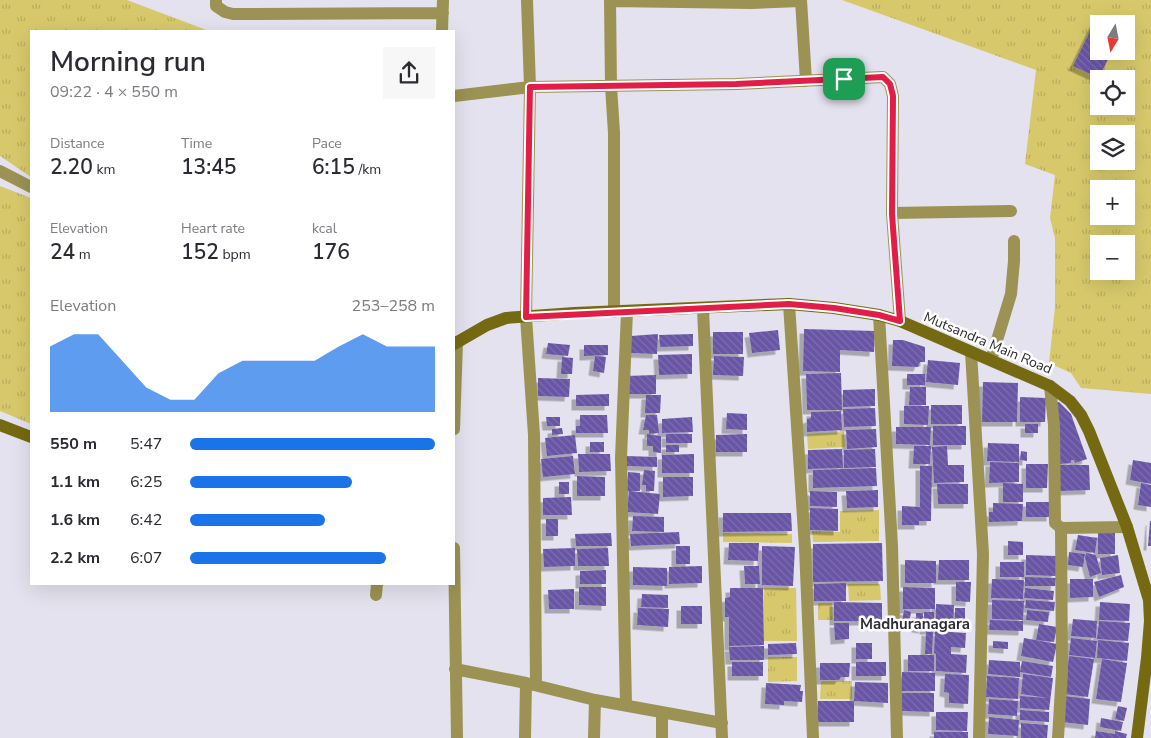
<!DOCTYPE html>
<meta charset="utf-8">
<style>
:root{--surface:#fff;--page:#f7f7f7;--text:#2b2b33;--muted:#7c7c81;--accent:#1a73e8}
body{margin:0;font-family:"Nunito Sans",sans-serif;background:var(--page);color:var(--text);height:100vh;display:flex;flex-direction:column;font-size:19px;white-space:nowrap}
*{box-sizing:border-box;margin:0}
p{font-size:16px;color:var(--muted)}
.icon{flex:none;width:28px;height:28px;fill:none;stroke:currentColor;stroke-width:2;stroke-linecap:round;stroke-linejoin:round}
.map{position:relative;flex:1;overflow:hidden}
.details{position:absolute;left:30px;top:30px;width:425px;height:555px;display:flex;flex-direction:column;background:var(--surface);border-radius:0px;box-shadow:0 5px 20px #0002}
.details>*{flex:none}
.needle{width:32px;rotate:190deg}
.controls{position:absolute;left:1090px;top:15px;display:grid;gap:10px}
.controls a{display:grid;place-items:center;width:45px;height:45px;border-radius:0px;background:var(--surface);box-shadow:0 5px 20px #0002;font-size:25px}
.pin{position:absolute;display:grid;place-items:center;width:42px;height:42px;color:#fff;margin:-21px;border-radius:10px;box-shadow:0 2px 8px #0006}
.round{display:grid;place-items:center;flex:none;width:52px;height:52px;border-radius:0px;background:var(--page)}
.summary{display:flex;align-items:center;justify-content:space-between;height:85px;padding:0 20px}
h1{font-size:28px;font-weight:600;line-height:38px}
.stats{display:grid;grid-template-columns:repeat(3,1fr);gap:8px;height:85px;padding:5px 20px}
.stats div{display:grid;align-content:center}
.stats b{font-size:21px;font-weight:600}
.stats small{font-size:14px;font-weight:400}
.stats p{font-size:14px}
.chart{height:140px;padding:10px 20px}
.chart p{display:flex;justify-content:space-between}
.chart svg{width:100%;height:90px;margin-top:5px;fill:var(--accent);opacity:.7}
ul{padding:0 20px;list-style:none;font-size:16px}
li{display:grid;grid-template-columns:80px 60px 1fr;align-items:center;height:38px}
li i{height:12px;border-radius:6px;background:var(--accent)}
.map>svg:first-child{display:block}
</style>
<div class="map">
<svg width="1151" height="738" viewBox="0 0 1151 738">
<defs>
<pattern id="grass-tufts" width="24" height="20" patternUnits="userSpaceOnUse" patternTransform="scale(1.25)"><rect width="24" height="20" fill="#d7c96b"/><path d="M3 7l-1-3M5 7V3M7 7l1-3M15 17l-1-3M17 17v-4M19 17l1-3" fill="none" stroke="#b9ad5d"/></pattern>
<pattern id="building-back-hatch" width="6" height="6" patternUnits="userSpaceOnUse" patternTransform="scale(1.25)"><rect width="6" height="6" fill="#6854a6"/><path d="M-1 5l2 2M0 0l6 6M5-1l2 2" fill="none" stroke="#7e6fad"/></pattern>
<filter id="shadow"><feDropShadow dx="-4.5" dy="4.5" stdDeviation="0" flood-color="#0004"/></filter>
</defs>
<rect width="100%" height="100%" fill="#e4e2ee"/>
<path fill="url(#grass-tufts)" fill-rule="evenodd" d="M0,0H127L209,31H31V177L0,156Z
M842,0H1151V394L1081,388L1071,373L1049,363L1055,307V238L1050,218L1055,175L1025,164L1036,70ZM1099,24H1126V51H1099ZM1099,79H1126V106H1099ZM1099,134H1126V161H1099ZM1099,189H1126V216H1099ZM1099,244H1126V271H1099Z
M0,186L31,198V424L0,411Z
M844,432L845,447L808,449L807,434Z
M879,510V541L813,542L812,531L840,532V511Z
M723,533L792,534V543L723,542Z
M848,584H880L881,600L849,601Z
M764,588H796L797,641H764Z
M818,603H832L833,620H818Z
M768,657H797V681L768,682Z
M821,681H852V699H820Z"/>
<path fill="url(#building-back-hatch)" filter="url(#shadow)" d="M1095,21L1099,23V51H1112L1099,78L1073,66Z
M804,329L875,331L874,352L840,350V372L803,371Z
M778,330L780,350L752,353L749,333Z
M713,332H743V354H713Z
M658,334L657,354L630,353L631,336Z
M693,334V346L660,347L659,335Z
M893,340H903L925,347V362H920L918,367L892,366Z
M548,343L570,345L568,356L546,354Z
M584,345H608V355L584,356Z
M692,354V374L659,375L658,355Z
M595,356L606,357L604,373L593,371Z
M714,356L744,357L743,376L713,375Z
M562,357L573,358L572,374H561Z
M928,360L960,363L958,385L926,382Z
M841,373L842,410H807L806,374Z
M907,374H925V385H907Z
M656,375V394H626L625,376Z
M538,378L570,379L569,397L538,396Z
M983,382L1018,383L1017,422H982Z
M910,387H926V405H909Z
M875,389V406L843,407V390Z
M609,394V406H576V395Z
M646,395H661L660,413H645Z
M1020,397L1046,398L1045,422H1020Z
M1059,402L1071,414L1087,459L1075,463L1074,460H1071V463L1059,464L1053,403Z
M931,405H962V424H931Z
M904,406H929L928,425L904,424Z
M875,408L876,426L844,427L843,409Z
M841,411L842,430L807,432V419L811,418V412Z
M727,413L747,414V430L726,429Z
M580,415H607L608,433H576V426H580Z
M646,415H657L659,433L649,434V430H643Z
M546,417H560V426H547Z
M692,417L693,432L662,433V419Z
M1025,424H1038V433H1025Z
M933,426H966V445H933Z
M896,427H931L930,445L896,444Z
M562,428L563,434L552,435V429Z
M876,429L877,447L847,449L846,430Z
M647,434L661,436V453L653,452V446H647Z
M666,434H692V443H666Z
M747,434V452H716V435Z
M575,435L577,453L547,456L545,438Z
M590,442H604V452H590Z
M988,443L1019,444V462L987,461Z
M666,445H679V452H666Z
M914,446H931L930,464H913Z
M947,446L948,465H964V482L934,483L932,447Z
M842,449L843,468L808,469V450Z
M875,449L876,467L844,468V450Z
M1021,451L1027,452V461L1020,460Z
M578,454H610L611,471L579,472Z
M694,454V473H662V455Z
M573,456L575,474L543,477L541,459Z
M626,456L657,457V467L626,466Z
M1133,460L1151,463V484L1130,480Z
M990,462L1019,463V482L989,483Z
M1026,464H1048L1047,488H1026Z
M1060,465H1089L1090,490L1060,491Z
M920,466H932L931,521H919V525H902V506L920,507Z
M876,468L877,486L813,488V470Z
M644,470L655,471L654,491H646V485H642Z
M628,472L640,473V491H627Z
M577,476L605,477V496H577Z
M663,477H693V496L663,497Z
M559,482H569V494H559Z
M1003,483L1023,484V502H1003Z
M1141,483L1151,485V507L1138,505Z
M937,484H968V504H938Z
M878,490V507L847,508L846,491Z
M629,491L660,494L658,514L627,512Z
M810,491L837,492V507L810,506Z
M571,497L572,515H543V498Z
M1026,502H1051V517H1026Z
M993,503L1023,504L1022,521L989,522V512H993Z
M810,508L838,509V531L810,530Z
M723,513H791L792,531L723,532Z
M633,516L664,517V532L632,531Z
M546,519H558V536H546Z
M1150,521H1151V546H1148Z
M679,532L680,544L631,546L630,534Z
M611,533L612,546H576L575,534Z
M1098,533H1115V554H1098Z
M1078,535L1097,538L1095,553L1075,550Z
M1008,541L1023,542V555H1008Z
M729,543H759L758,561L728,560Z
M882,543L883,581L813,582V544Z
M676,546H690V564H676Z
M762,546L795,547L793,586L762,585Z
M575,548V566L544,567L543,549Z
M608,548L609,566H578L577,549Z
M1069,552L1085,554L1083,567L1068,565Z
M1086,553L1096,555L1101,573L1090,577L1085,558Z
M1026,555L1056,556V576L1026,575Z
M1118,555L1120,573L1102,575L1100,558Z
M905,560L936,561V583H905Z
M939,560H969V580H938Z
M1000,562H1024V577H1000Z
M702,566V583L669,584V567Z
M744,566H759L760,584H745Z
M633,567L667,568V586L633,585Z
M606,570V584H580V571Z
M1121,575L1124,587L1099,597L1094,582Z
M1025,577L1056,578L1055,586H1025Z
M992,579L1024,580L1023,599L991,598Z
M1070,579H1093V597L1070,598Z
M956,582H971L970,602L956,601Z
M846,583V601H814V584Z
M579,587H606V606L579,605Z
M903,587L935,588V609H903Z
M730,588H763L764,645L729,646V617H725V598L730,597Z
M1025,588L1054,591L1053,600L1024,598Z
M574,589V609H549L548,590Z
M642,594L668,595V608L641,607Z
M992,600L1024,601L1023,620L992,619Z
M1026,600L1055,602L1054,611L1025,608Z
M834,602L882,603V621H834Z
M1100,602L1130,604L1129,621L1099,620Z
M936,604L954,605L953,630H936Z
M681,606H702V624H681Z
M638,608L669,609L668,627L637,625Z
M955,608H965V624H955Z
M904,610L911,612L909,624L902,622Z
M1027,610L1049,612L1048,622L1026,620Z
M924,612H934V630H924Z
M916,613H923V629L916,628Z
M1073,619L1097,621L1096,638L1071,636Z
M990,620L1023,621V631L989,630Z
M1099,621L1130,623L1128,641L1097,639Z
M834,623H849V639L835,640Z
M1039,624L1057,627L1054,642L1036,640Z
M926,631L933,632L932,654H925Z
M935,631L966,633L965,648L951,647V654L967,655L966,673L936,671V654L934,653Z
M1024,638L1057,644L1053,662L1021,656Z
M1071,638L1097,641L1095,658L1069,655Z
M1098,640L1129,643L1127,661L1097,658Z
M993,641L1008,642V649L993,648Z
M796,643L797,654L768,655V644Z
M856,643H872V659H856Z
M764,646V660H730L729,647Z
M908,655H934V671H908Z
M1069,656L1094,659L1088,697L1064,694Z
M1102,659L1127,663L1121,702L1096,699Z
M989,660L1020,662V677L988,674Z
M1022,661L1053,666L1051,677L1020,672Z
M732,662H763V676H732Z
M856,662H886V676H856Z
M820,663H850L849,677H841L839,680H820Z
M902,672L935,673V691H901Z
M945,674L969,675L968,704L949,703V693L944,692Z
M1023,674L1053,678L1049,710L1020,708V696L1048,698L1021,694Z
M987,676L1019,678L1018,699L986,697Z
M855,682L888,683V703L854,701Z
M766,683L801,685L800,691H803L802,702L784,701V705L765,704Z
M902,693H934V712L902,711Z
M1064,696L1090,699L1088,725L1062,722Z
M989,699L1018,701L1017,716L988,714Z
M818,701H854V722H818Z
M1118,706L1127,708L1124,721L1115,719Z
M1020,710L1049,712V722L1020,720Z
M936,712H968L967,731L936,730Z
M989,717L1019,720L1018,736L988,734Z
M1101,718L1123,722L1121,731L1100,727Z
M1021,723L1048,725L1047,738H1021Z
M1096,731L1115,734V731L1127,734L1126,738H1095Z
M934,732H968V738H934Z"/>
<g fill="none" stroke-linecap="round" stroke-linejoin="round">
<path stroke="#9b9253" stroke-width="12" d="M216,0V6L225,12L233,14L443,13
M527,0L530,87L526,317L534,435L536,685
M610,0L611,86L614,133V312
M801,0L806,81
M610,1L752,3L800,1
M442,31L443,0
M454,96L530,87L736,84L883,77L890,84L893,96L892,213L900,321
M0,171L31,187
M892,213L1011,211
M789,304L805,548L813,738
M703,309L722,738
M879,315L892,546L897,738
M971,352L983,554L979,738
M991,360L1011,294L1014,261V241
M1050,386L1054,425L1055,523L1061,528L1127,527
M454,429L457,342
M454,548L457,738
M376,595L377,584
M455,669L526,683L595,700L722,723
M626,705L621,458L627,311
M525,738L526,683
M594,738L595,700
M662,738V713
M1058,738L1062,672L1061,528"/>
<path stroke="#756a11" stroke-width="12" d="M454,344L487,325L506,318L574,313L789,304L834,308L879,315L900,321L1050,386L1070,401L1081,415L1089,431L1127,527L1149,600L1150,621L1147,658L1137,738
M0,425L31,437"/>
</g>
<g fill="none" stroke-linecap="round" stroke-linejoin="round">
<g stroke="#fff" stroke-width="10">
<path id="route" d="M883,77L890,84L893,96L892,214L900,321L879,315L834,308L789,304L526,317L530,87L736,84Z"/>
</g>
<use href="#route" stroke="#e11d48" stroke-width="6"/>
</g>
<g text-anchor="middle" dominant-baseline="central" stroke-width="5" stroke-linejoin="round" paint-order="stroke">
<g font-size="14" fill="#2c2c30" stroke="#fff">
<text transform="translate(988 343) rotate(23)">Mutsandra Main Road</text>
</g>
<g font-size="15" font-weight="bold" fill="#2d2c35" stroke="#fff">
<text x="915" y="624">Madhuranagara</text>
</g>
</g>
</svg>
<div class="controls">
<a><svg class="needle" viewBox="-14 -14 28 28"><path d="M0-13l5 13h-10z" fill="#e53935"/><path d="M0 13l5-13h-10z" fill="#7c7c81"/></svg></a>
<a><svg class="icon" aria-label="locate" viewBox="0 0 24 24"><circle cx="12" cy="12" r="6"/><path d="M12 2v4M12 18v4M2 12h4M18 12h4"/></svg></a>
<a><svg class="icon" aria-label="layers" viewBox="0 0 24 24"><path d="M12 4l9 5-9 5-9-5zM3 14l9 5 9-5"/></svg></a>
<a>+</a>
<a>−</a>
</div>
<div class="pin" style="left:844px;top:79px;background:#1e9e55"><svg class="icon" aria-label="arrive" viewBox="0 0 24 24"><path d="M6 21V4h12l-3 4 3 4H6"/></svg></div>
<section class="details">
<div class="summary"><div><h1>Morning run</h1><p>09:22 · 4 × 550 m</p></div><a class="round"><svg class="icon" aria-label="share" viewBox="0 0 24 24"><path d="M12 15V3M7 8l5-5 5 5M5 13v7h14v-7"/></svg></a></div>
<div class="stats">
<div><p>Distance</p><b>2.20<small> km</small></b></div>
<div><p>Time</p><b>13:45</b></div>
<div><p>Pace</p><b>6:15<small> /km</small></b></div>
</div>
<div class="stats">
<div><p>Elevation</p><b>24<small> m</small></b></div>
<div><p>Heart rate</p><b>152<small> bpm</small></b></div>
<div><p>kcal</p><b>176</b></div>
</div>
<div class="chart"><p><span>Elevation</span>253–258 m</p>
<svg viewBox="0 0 160 44" preserveAspectRatio="none"><path d="M0 44V12L10 6L20 6L30 19L40 32L50 38L60 38L70 25L80 19L90 19L100 19L110 19L120 12L130 6L140 12L150 12L160 12V44z"/></svg>
</div>
<ul>
<li><b>550 m</b>5:47<i style="width:100%"></i></li>
<li><b>1.1 km</b>6:25<i style="width:66%"></i></li>
<li><b>1.6 km</b>6:42<i style="width:55%"></i></li>
<li><b>2.2 km</b>6:07<i style="width:80%"></i></li>
</ul>
</section>
</div>
